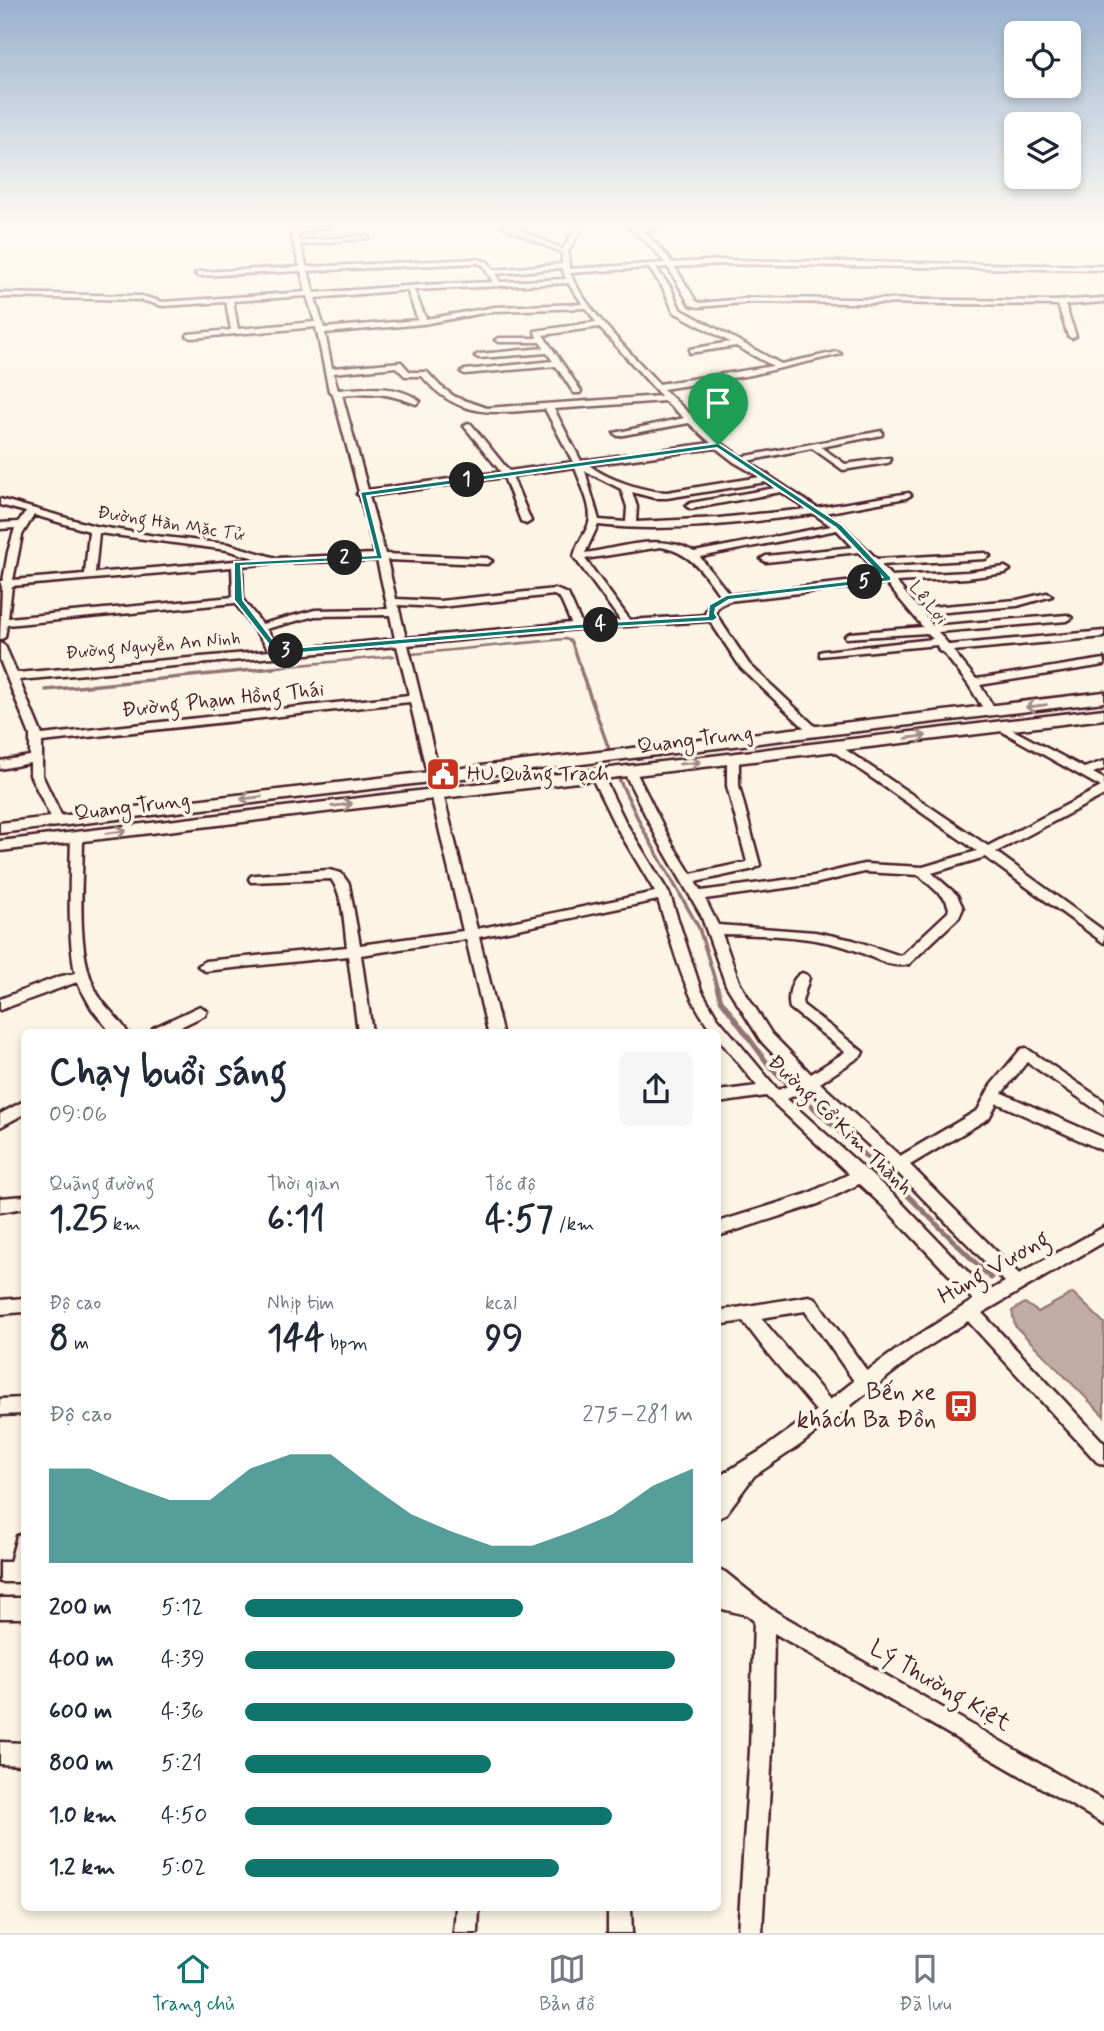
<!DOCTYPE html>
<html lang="vi">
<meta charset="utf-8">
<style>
:root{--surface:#fff;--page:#f6f6f7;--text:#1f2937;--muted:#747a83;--line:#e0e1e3;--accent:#0f766e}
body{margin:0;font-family:Mynerve,sans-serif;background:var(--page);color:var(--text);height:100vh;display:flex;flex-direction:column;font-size:26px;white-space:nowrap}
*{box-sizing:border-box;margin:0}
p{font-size:23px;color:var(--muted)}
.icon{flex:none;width:38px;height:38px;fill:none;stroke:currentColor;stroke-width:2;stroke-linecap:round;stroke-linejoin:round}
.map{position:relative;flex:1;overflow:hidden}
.side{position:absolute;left:21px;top:1029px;width:700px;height:882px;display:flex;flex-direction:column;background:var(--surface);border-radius:10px;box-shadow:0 4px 10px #0003}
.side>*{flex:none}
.tools{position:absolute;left:1004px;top:21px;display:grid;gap:14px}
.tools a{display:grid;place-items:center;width:77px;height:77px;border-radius:10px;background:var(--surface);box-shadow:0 4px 10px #0003;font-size:35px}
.pin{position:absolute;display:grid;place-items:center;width:60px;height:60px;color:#fff;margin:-72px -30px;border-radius:50% 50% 50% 0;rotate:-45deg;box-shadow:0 0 7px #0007}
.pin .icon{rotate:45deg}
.km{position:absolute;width:35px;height:35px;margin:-18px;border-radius:50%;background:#222;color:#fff;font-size:19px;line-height:35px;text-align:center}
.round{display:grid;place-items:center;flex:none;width:74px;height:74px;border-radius:10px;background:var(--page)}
.head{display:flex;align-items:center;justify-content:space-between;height:119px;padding:0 28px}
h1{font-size:38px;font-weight:700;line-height:52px}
.stats{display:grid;grid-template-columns:repeat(3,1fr);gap:10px;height:119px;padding:7px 28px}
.stats div{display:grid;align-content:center}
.stats b{font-size:35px;font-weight:700}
.stats small{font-size:19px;font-weight:400}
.stats p{font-size:19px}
.chart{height:196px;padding:14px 28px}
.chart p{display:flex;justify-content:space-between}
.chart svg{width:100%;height:126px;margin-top:7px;fill:var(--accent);opacity:.7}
ul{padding:0 28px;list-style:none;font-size:23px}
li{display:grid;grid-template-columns:112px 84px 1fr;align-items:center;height:52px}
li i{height:18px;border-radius:9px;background:var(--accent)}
.menu{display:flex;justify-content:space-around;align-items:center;height:98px;border-top:2px solid var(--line);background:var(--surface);font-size:19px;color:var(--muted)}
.menu a{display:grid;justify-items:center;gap:4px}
.menu .selected{color:var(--accent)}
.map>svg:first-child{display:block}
</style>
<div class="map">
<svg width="1104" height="1933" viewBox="0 0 1104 1933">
<rect width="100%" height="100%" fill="#fcf5e5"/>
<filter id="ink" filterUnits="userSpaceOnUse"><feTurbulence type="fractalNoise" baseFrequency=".0143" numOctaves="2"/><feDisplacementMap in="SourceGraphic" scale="14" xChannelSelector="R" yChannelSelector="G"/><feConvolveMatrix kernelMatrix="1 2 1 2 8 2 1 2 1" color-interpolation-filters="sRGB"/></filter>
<g filter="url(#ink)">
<path fill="#c0aca5" stroke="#917474" stroke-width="2" d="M1073,1293L1104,1323V1416L1015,1326L1012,1311L1025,1303L1038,1312Z"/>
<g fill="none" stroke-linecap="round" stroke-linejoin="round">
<path stroke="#917474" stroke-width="2.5" d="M412,654L565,639L571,641L581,669
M257,669L394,656"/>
<path stroke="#917474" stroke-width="3.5" d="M580,668L610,752
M46,690L275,668
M619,779L643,829L699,928L718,990"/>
<path stroke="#917474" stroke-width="5" d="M717,988L721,1000L771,1068L899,1187L991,1278"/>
<g stroke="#4a1f2b" stroke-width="5">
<path id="minor" d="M314,226H333L297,233L299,241L366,236L369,238L300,245L307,267L477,259L488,262L493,270L562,264V253L502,226H511L563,249L577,226H583L568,252L569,269L665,263L649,244L627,226L637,228L667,226L664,229L643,231L662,250L672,263L723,260L1104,266V270L723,264L675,267L696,301L700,303L753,298L1054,301L1104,298V302L1065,305L1076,336L1072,338L1068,336L1058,305L753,302L699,307L690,305L668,267L656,268L671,288L680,309L781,364L837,352L841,354L751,375L663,389L721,443L741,457L882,431V435L821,447L845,464L890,458V462L887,463L843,470L812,448L747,461L817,508L909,493L911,495L906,498L824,513L842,525L877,559L985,553L990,556L985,559L881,565L891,576L967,572L1005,567L1010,570L1005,573L967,578L896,582L918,608L1017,600L1047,593L1052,596L1017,606L923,614L933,626L1067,615L1072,618L1067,621L938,632L949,645L1104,631V637L953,651L976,679L1104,659V665L980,685L996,711L990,714L986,713L968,684L943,652L939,651L937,645L820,656V652L824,651L933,639L927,633L846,638L845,636L850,633L923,627L886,583L729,601L719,606L715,613L749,664L819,730L821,732L815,736L811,734L741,668L710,621L577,629L408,645L440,777L438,780H430L428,777L410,702L42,742V775L64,821L62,824H54L30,775V763L0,769V761L30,756V735L0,660V643L5,646L17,673L270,651L235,603L7,625L5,637L0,640L2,587L0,581H3L8,552L15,528L0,529V523L18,522L26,512L0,505V499L95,526L155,536L228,544L276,558L375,554L360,496L357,494L359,492L333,394L329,391L316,327L191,338L187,336L188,334L231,330L226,302L163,306L141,300L0,297V293L141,296L163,302L306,292L301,271L199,276L195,274L199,272L300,267L290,231ZM477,263L483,265L493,282L420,285L314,293L308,271ZM562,268L566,279L500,282L496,274ZM649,268L663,288L674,312L730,342L690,349V353L736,346L773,366L659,384C633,355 585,309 570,273ZM568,283L583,304L495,307L426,319L414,290ZM407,290L418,320L324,328L315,298ZM307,296L315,322L238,329L233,301ZM586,308L596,322L535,331L537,338H499L495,340L499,342H540L544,348L479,354L475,356L479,358L547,353L553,361L465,370L461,372L465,374L556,366L574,393H580L581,391L543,335L599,327L661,396L487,408L455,397L440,386L427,372H410L401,362L332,368L325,333L423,324L495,311ZM396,367L405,376H422C458,420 495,413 545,409L573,462L509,471L471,424L468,423L464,426L501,472L368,490L342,395C374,392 386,393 416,404L420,401C397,384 365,388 338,390L333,373ZM665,401L684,418L614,433L618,436L689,423L711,443L581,461L554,409ZM716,448L734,462L760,477L667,492C645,492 606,479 589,465ZM575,467C580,484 595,510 588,526C583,537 576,545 574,557L620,620L581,623L568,594L555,589L440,601L396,599L387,560L487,564L492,561L487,558L385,554L369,496L504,477L521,521L526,524L531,521L512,476ZM585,471L621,489L627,507L626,522L599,520ZM766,482L775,488L691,503L686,506L691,509L781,492L807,509L719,518L636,522L637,507L632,492L654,498H667ZM814,514L831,526L694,552C662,532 620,548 585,553L598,525C668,533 743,523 814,514ZM34,515L89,531L85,574L13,580L22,535ZM837,530L853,547L766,556L761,559L766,562L859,552L882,578L730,595L700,557ZM99,533L227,550L258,559L95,573ZM661,547C691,552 705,574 721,597L711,602L705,613L706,615L630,620L585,559ZM377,560L388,609L315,610L262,624L243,600L242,566L271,563ZM232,567L233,597L8,618L12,586ZM554,595L560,598L571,623L406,638L398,605L440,607ZM390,615L395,639L281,650L266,629L315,616ZM397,646L409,695L42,735L19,680Z
M1000,723L1084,768L1104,761V769L1093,773L1104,779V795L996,852L1104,931V943L985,857L932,873L957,895L963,908L959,917L909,964C892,969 872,957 857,951C815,935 766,935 722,934L740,984L771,1033L811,1074L845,1052L790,1008C787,998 791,977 802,973L807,975L809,978L802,1001L803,1005L863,1052L861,1056L820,1083L900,1156L978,1110L991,1085L1021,1049L1026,1048L1104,1101V1115L1027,1062L1002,1093L1104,1138V1151L997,1103L989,1118L910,1165L1019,1274L1104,1227V1242L982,1313L1104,1443V1465L1097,1462L968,1321L918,1353L800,1445L754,1476L725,1515L718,1518V1477L762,1450L816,1411L769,1355L743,1321L718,1325V1311L809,1296L815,1298L867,1371L906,1343L973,1300L884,1207L859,1184L818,1204L718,1236V1222L807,1194L849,1174L766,1096L718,1103V1091L757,1086L718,1038V1032H713C683,995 673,945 658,900L479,937L502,1032H488L466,939L361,955L372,1032H358L348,956L205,971L198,966L205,961L347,947C344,926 344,896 331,879L251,882L249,879L251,876L256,875L329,870L341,873L349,884L360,945L463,931L431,794L437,790L443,794L477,929L655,892L614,823L590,774L596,770L602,774L626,823L670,895L701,990L717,1017L778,1090L799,1081L761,1041L726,985L701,915L659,842L623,770L629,766L635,770L671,842L691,874L747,862L727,786V758L733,754L739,758V786L760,865L754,869L695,882L701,891L814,876L864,864L923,867L977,851L827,747L829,744H837L988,846L1101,787L996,728L994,726ZM864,872L919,875L946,900L949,908L948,912L901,956L853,940L815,932L718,925L705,899L814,884ZM808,1089L893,1168L1005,1282L987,1292L896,1197L787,1099ZM805,1311L854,1381L830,1400L761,1318Z
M77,833L83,837C83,882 75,948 95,989C102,1006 119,1017 127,1032H111L109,1030L92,1009L77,982L0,1010V999L58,977L75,973C67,928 70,882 71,837Z
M200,1006L207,1011L205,1015L170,1032H151L153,1028Z
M24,1101V1114L0,1127V1114Z
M24,1196V1208L0,1212V1198Z
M24,1298V1312L0,1314V1300Z
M24,1398V1414L0,1415V1399Z
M24,1534V1582H0V1562H10L17,1536Z
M718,1569L725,1572L771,1609L1104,1801V1824L774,1633L772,1750L762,1933H738L750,1750L754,1621L747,1615L718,1608Z
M0,1598H24V1618H0Z
M0,1742L24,1743V1765L0,1764Z
M456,1908H479L478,1933H454Z
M608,1908H631L632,1933H608Z"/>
</g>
<g stroke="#4a1f2b" stroke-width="5">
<path id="highway" d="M1104,692V702L0,833V823Z
M1104,709V719L0,851V841Z"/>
</g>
<use href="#minor" fill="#fcf5e5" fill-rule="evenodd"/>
<use href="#highway" fill="#fcf5e5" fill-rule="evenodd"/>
</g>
<defs><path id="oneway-shaft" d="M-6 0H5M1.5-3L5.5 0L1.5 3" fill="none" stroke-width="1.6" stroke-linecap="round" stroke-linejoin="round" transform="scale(1.75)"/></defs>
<g stroke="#a38a88">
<use href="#oneway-shaft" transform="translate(1036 706) rotate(173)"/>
<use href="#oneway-shaft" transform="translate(916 737) rotate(-7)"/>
<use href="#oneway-shaft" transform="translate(690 763) rotate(-6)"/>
<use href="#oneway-shaft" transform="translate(251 798) rotate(173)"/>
<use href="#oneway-shaft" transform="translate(342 805) rotate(-7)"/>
<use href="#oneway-shaft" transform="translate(116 832) rotate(-7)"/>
</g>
</g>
<linearGradient id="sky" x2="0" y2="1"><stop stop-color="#98b1cd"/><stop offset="0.45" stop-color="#fefaf3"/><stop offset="1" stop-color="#fefaf3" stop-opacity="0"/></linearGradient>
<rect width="1104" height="497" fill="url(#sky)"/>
<path fill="#0f766e" stroke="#fff" stroke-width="2" fill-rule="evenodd" d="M718,443L842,525L891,577V581L729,600L716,608L715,613L718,618L713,621L578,629L277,655L234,600V562L376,555L360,492ZM717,448L836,528L882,577L727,595L709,605L708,616L578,624L280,649L243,600L241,566L383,559L367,496Z"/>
<defs>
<g id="civic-square" transform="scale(1.75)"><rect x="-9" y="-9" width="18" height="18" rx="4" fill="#c8321e" stroke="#fcf5e5"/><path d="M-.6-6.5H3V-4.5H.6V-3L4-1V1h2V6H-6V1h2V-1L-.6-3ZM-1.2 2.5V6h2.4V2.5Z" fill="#fff"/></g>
<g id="bus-square" transform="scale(1.75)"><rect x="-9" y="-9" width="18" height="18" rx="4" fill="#c8321e" stroke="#fcf5e5"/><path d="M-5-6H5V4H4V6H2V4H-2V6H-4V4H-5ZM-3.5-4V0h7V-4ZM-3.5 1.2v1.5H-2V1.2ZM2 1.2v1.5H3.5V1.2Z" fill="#fff"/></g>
</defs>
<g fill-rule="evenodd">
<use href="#civic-square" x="443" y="774"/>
<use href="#bus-square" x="961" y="1406"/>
</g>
<g text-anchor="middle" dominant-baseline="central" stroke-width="7" stroke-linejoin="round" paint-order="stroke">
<g font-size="18" fill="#4a1f2b" stroke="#fcf5e5">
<text transform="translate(171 524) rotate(9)">Đường Hàn Mặc Tử</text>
<text transform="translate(928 603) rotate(51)">Lê Lợi</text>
<text transform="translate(153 646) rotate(-5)">Đường Nguyễn An Ninh</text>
</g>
<g font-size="21" fill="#4a1f2b" stroke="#fcf5e5">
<text transform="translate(223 700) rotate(-6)">Đường Phạm Hồng Thái</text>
<text transform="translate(695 740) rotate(-7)">Quang Trung</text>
<text transform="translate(132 807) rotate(-7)">Quang Trung</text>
<text transform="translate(840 1125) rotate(44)">Đường Cổ Kim Thành</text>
</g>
<g font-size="21" fill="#4a1f2b" stroke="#fcf5e5" text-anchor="start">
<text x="467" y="774">HU Quảng Trạch</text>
</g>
<g font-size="24" fill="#4a1f2b" stroke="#fcf5e5">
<text transform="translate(994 1268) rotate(-30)">Hùng Vương</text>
<text transform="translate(940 1686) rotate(30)">Lý Thường Kiệt</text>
</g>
<g font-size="24" fill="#4a1f2b" stroke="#fcf5e5" text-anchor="end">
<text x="936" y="1392">Bến xe<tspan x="936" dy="28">khách Ba Đồn</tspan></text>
</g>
</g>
</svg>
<div class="tools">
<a><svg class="icon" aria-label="locate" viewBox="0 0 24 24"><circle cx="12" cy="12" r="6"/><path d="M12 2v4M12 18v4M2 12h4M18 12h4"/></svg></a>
<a><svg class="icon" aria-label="layers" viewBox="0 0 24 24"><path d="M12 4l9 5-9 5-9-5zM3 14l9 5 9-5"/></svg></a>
</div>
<div class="pin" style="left:718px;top:445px;background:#1e9e55"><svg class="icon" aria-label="arrive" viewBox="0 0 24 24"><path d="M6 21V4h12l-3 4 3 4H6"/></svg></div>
<b class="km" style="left:467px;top:480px">1</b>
<b class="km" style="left:345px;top:558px">2</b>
<b class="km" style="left:286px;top:651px">3</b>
<b class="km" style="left:601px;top:625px">4</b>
<b class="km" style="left:865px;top:582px">5</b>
<section class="side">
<div class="head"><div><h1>Chạy buổi sáng</h1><p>09:06</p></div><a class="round"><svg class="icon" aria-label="share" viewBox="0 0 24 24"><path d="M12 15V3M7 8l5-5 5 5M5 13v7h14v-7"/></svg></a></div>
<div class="stats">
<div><p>Quãng đường</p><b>1.25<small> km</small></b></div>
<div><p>Thời gian</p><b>6:11</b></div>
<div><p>Tốc độ</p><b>4:57<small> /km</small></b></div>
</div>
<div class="stats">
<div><p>Độ cao</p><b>8<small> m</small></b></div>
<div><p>Nhịp tim</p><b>144<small> bpm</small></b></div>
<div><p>kcal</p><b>99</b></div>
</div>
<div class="chart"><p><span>Độ cao</span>275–281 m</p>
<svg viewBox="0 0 160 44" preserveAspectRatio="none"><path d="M0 44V11L10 11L20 17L30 22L40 22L50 11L60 6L70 6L80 17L90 27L100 33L110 38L120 38L130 33L140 27L150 17L160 11V44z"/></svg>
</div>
<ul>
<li><b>200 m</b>5:12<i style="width:62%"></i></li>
<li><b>400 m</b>4:39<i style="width:96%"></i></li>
<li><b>600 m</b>4:36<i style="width:100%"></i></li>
<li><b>800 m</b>5:21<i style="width:55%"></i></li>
<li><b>1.0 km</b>4:50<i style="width:82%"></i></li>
<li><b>1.2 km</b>5:02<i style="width:70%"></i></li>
</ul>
</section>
</div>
<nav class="menu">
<a class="selected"><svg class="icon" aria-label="home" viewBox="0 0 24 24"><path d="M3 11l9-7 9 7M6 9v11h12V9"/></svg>Trang chủ</a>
<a><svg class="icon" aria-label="map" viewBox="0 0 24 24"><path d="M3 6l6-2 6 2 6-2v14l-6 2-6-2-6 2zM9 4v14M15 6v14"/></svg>Bản đồ</a>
<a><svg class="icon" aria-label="saved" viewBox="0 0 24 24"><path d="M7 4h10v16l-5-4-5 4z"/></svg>Đã lưu</a>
</nav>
